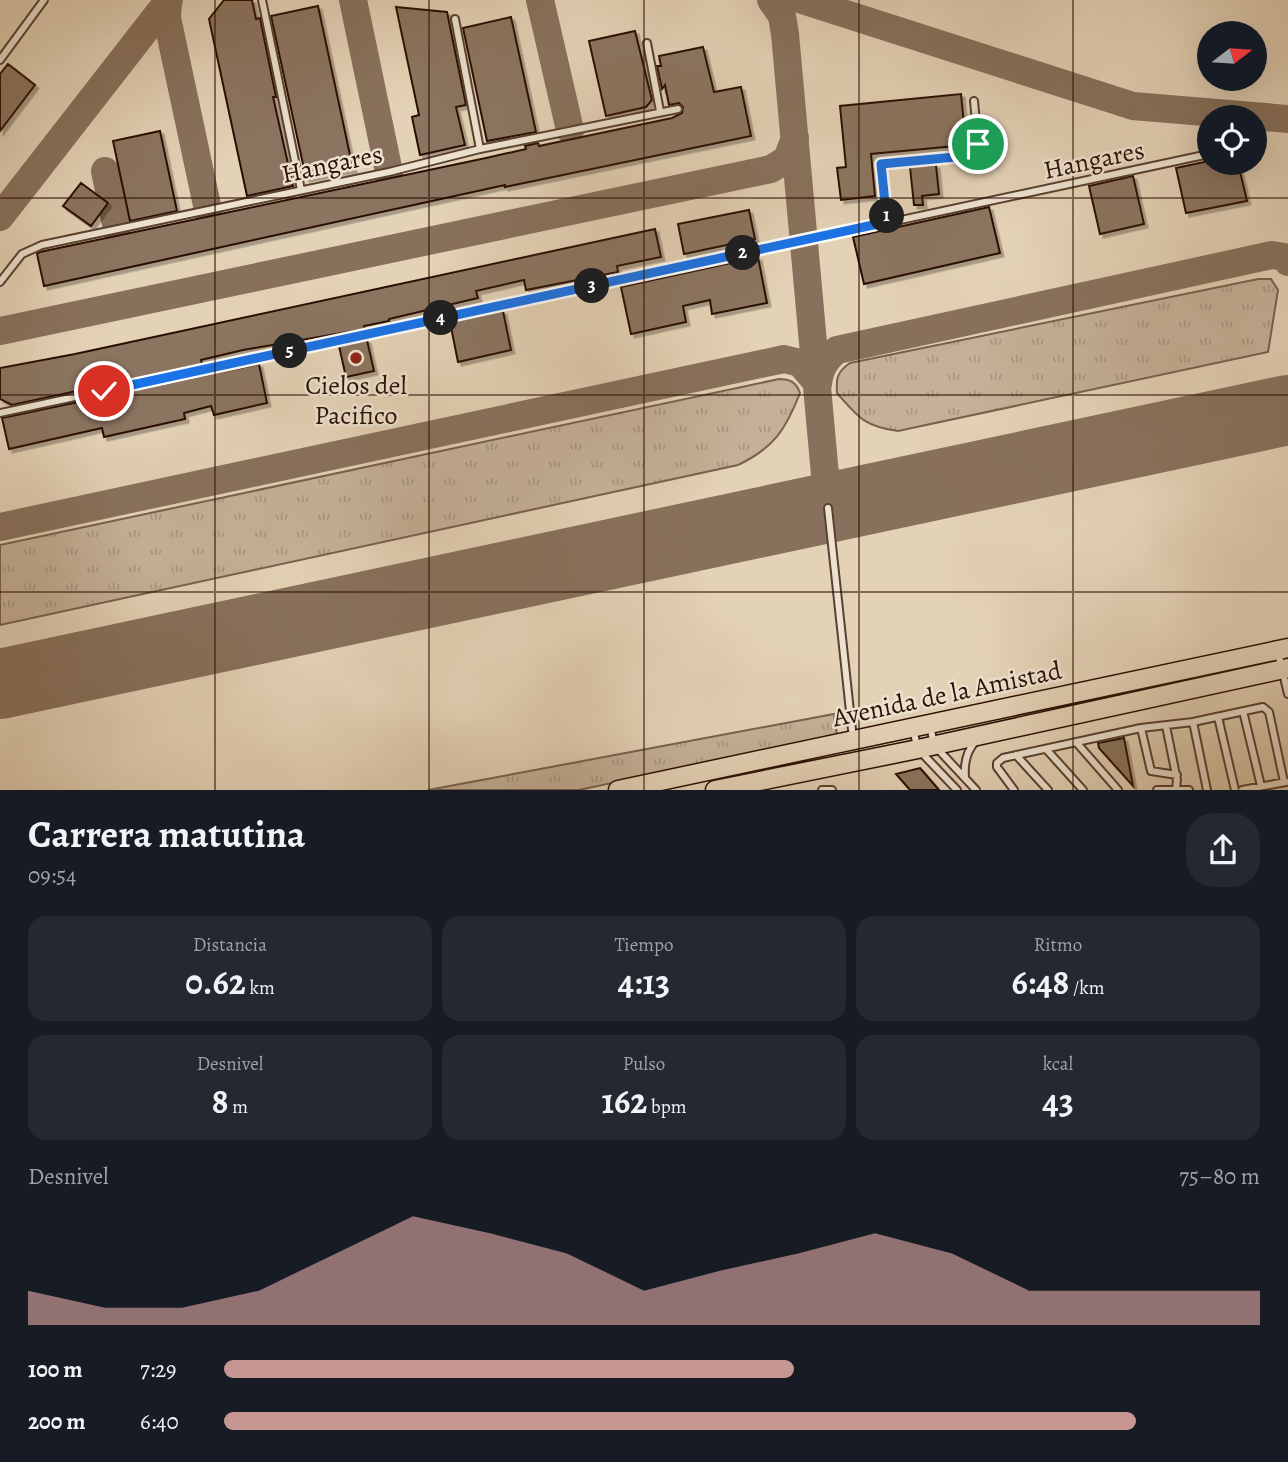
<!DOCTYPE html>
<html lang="es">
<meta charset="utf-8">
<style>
:root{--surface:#171b24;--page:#242831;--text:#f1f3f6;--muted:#9ea1a6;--accent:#c59692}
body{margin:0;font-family:Alegreya,serif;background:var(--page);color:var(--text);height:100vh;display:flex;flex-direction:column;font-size:26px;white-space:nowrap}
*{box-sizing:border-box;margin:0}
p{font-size:23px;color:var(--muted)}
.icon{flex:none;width:38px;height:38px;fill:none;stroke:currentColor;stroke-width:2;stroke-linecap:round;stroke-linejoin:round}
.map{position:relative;height:790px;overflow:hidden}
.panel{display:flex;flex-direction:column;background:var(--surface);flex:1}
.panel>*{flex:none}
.needle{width:46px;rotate:73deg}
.tools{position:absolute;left:1197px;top:21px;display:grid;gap:14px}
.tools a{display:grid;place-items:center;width:70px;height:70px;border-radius:50%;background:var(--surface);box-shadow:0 7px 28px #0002;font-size:35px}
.pin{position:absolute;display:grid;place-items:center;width:60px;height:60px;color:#fff;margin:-30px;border:4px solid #fff;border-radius:50%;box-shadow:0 2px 7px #0007}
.km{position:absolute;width:35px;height:35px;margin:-18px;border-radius:50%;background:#222;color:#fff;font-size:19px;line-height:35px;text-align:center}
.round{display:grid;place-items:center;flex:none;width:74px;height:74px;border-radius:28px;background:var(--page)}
.head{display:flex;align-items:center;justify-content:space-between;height:119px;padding:0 28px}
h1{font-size:38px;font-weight:700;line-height:52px}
.stats{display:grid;grid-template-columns:repeat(3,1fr);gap:10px;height:119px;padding:7px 28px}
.stats div{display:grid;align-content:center;border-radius:18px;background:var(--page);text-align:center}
.stats b{font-size:35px;font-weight:700}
.stats small{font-size:19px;font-weight:400}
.stats p{font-size:19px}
.chart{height:196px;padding:14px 28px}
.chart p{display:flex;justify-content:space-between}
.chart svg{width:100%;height:126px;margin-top:7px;fill:var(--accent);opacity:.7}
ul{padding:0 28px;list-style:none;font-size:23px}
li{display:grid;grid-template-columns:112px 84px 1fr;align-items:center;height:52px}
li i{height:18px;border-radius:9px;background:var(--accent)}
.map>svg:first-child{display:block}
</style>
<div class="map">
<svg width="1288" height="790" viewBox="0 0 1288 790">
<defs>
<pattern id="grass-tufts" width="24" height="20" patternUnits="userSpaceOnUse" patternTransform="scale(1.75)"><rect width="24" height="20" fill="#c5b198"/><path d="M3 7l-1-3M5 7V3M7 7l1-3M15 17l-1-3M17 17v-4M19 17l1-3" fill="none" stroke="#a99781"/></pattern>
<filter id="shadow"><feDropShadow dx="3.5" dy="3.5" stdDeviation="0" flood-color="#0004"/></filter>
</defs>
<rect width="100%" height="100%" fill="#e4d2b6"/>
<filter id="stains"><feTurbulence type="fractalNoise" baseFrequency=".00286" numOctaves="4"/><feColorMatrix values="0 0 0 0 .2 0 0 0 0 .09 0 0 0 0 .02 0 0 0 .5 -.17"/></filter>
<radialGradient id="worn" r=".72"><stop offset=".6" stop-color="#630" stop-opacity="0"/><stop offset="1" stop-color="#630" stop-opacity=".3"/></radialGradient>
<path fill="url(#grass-tufts)" stroke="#78604e" stroke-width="2" d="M1258,279H1271L1278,290L1268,352L898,431C864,426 859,418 837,393C836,378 837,372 850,363Z
M779,379C790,379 796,382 800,393C786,429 774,448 738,465L0,625V545Z
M834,714L837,735L579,790H428Z"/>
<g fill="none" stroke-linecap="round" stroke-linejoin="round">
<path stroke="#88715c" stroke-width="28" d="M353,0L389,172
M540,0L570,130
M771,0L782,16L785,34C800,192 815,350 828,508
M802,0L1133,106L1288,119
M168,1L167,18L208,210
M105,171L117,229
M0,217L169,0
M0,331L771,169L787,159L795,138
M818,384C820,368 825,360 837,350L1272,255L1284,257L1288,262
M0,527L784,359L800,363L818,384"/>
<path stroke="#88715c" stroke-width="70" d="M0,684L1288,410"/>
</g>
<path fill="#8b7560" stroke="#2b1003" stroke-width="2" filter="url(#shadow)" d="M224,0H252L256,19L260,18L276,97H273L293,186L247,196L209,19Z
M318,6L353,169L306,178L271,16Z
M396,7L447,12L466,105L456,107L465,145L420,155L412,117L419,115Z
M511,17L536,132L487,141L463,28Z
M635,31L652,100L646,107L606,116L589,41Z
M703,47L714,92L741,87L751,136L505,187V185L44,286L37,254L40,252L486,158L526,149L525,146L538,143L539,146L672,118L682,113L683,107L679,103L669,105L665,85L662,89L657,66H661L659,56Z
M8,64L35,85L0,131V74Z
M961,94L966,145L871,154L875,196L841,200L837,168L846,167L840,106Z
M160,131L177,211L130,221L113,141Z
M1209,161V163H1238L1247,201L1186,213L1176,168Z
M936,165L939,194L922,196L923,205H914L910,167Z
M1133,176L1144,224L1100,234L1089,186Z
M81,183L108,203L91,226L63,206Z
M989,207L1000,253L864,284L853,237Z
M749,210L755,239L684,254L678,224Z
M655,229L661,257L617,266L618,272L526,290L524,280L476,291L478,298L389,319V321L364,326L365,329L243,350L201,360L202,364L12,405L0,399V368L75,354Z
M758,257L767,303L712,314L710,300L683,306L686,322L631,334L621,287Z
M503,311L511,350L458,362L450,322Z
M367,340L374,371L346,377L339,346Z
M259,364L267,403L214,415L211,406L184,413L185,419L104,437L102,428L9,449L2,418Z
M1124,738L1133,786L1099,748L1098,743Z
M920,768L939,790H910L896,774Z"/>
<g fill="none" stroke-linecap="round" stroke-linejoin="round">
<g stroke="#594030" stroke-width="10">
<path id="lane" d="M262,0L301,190
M455,19L480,149
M647,43L660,111
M0,60L44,0
M887,222L881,164L966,156L978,144L974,101
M0,282L22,254L42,245L389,172L480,149L678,109
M0,413L1209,154
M828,508L853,739
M1278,652L1288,694
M1243,711L1261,786
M1218,717L1235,790
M1193,722L1207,790
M930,725L934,745L976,790
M1166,726L1177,780L1176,789
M1141,728L1151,771L1177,775
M913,730L918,749L957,790
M1076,742L1118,790
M1046,749L1083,790
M1016,755L1048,790
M965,777C964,764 966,752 975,742
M822,790H832
M1014,790L997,767V763L1003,758L1141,728L1193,722L1263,707L1269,712L1284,782
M1157,790H1189
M1242,790L1286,782"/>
</g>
<g stroke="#2b1003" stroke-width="21">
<path id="primary" d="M618,790L1288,648
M715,790L918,749L1288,668"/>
</g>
<use href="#lane" stroke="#ede2d0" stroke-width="6"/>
<use href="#primary" stroke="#e4d2b6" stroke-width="18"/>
</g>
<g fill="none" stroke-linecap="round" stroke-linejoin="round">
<g stroke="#fff" stroke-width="14">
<path id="route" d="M104,391L887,222L881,164L966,156L978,144"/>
</g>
<use href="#route" stroke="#1a73e8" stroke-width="9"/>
</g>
<path fill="none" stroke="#2b1003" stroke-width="2" stroke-opacity="0.55" d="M215,0V790M429,0V790M644,0V790M859,0V790M1073,0V790M0,198H1288M0,395H1288M0,592H1288"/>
<circle fill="#8f2418" stroke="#ede2d0" stroke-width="2.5" cx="356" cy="358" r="7"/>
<g text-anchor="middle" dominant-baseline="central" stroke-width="5" stroke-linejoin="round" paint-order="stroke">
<g font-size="26" fill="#2b1003" stroke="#ede2d0">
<text transform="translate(1094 160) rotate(-12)">Hangares</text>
<text transform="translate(332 164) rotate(-12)">Hangares</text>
<text transform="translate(947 694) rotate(-12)">Avenida de la Amistad</text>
</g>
<g font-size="26" fill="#2b1003" stroke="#ede2d0">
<text x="356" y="385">Cielos del<tspan x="356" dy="30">Pacifico</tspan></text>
</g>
</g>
<rect width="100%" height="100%" filter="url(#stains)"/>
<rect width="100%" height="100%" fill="url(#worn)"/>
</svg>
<div class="tools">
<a><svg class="needle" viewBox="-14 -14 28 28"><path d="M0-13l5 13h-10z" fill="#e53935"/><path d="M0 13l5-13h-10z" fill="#9ea1a6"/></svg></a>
<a><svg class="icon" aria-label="locate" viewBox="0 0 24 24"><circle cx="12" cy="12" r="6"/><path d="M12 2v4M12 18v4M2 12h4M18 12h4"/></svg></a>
</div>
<div class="pin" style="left:978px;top:144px;background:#1e9e55"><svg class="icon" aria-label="arrive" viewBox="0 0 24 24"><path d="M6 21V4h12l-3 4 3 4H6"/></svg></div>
<div class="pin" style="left:104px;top:391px;background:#d93025"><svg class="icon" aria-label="check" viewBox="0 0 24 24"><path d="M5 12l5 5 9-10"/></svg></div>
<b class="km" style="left:887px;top:216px">1</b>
<b class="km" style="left:743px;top:253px">2</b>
<b class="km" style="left:592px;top:286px">3</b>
<b class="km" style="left:441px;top:318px">4</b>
<b class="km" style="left:290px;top:351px">5</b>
</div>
<section class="panel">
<div class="head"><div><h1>Carrera matutina</h1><p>09:54</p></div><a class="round"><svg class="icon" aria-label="share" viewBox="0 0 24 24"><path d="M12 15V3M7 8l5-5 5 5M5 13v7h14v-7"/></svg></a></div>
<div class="stats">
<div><p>Distancia</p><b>0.62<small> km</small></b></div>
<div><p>Tiempo</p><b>4:13</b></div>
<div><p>Ritmo</p><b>6:48<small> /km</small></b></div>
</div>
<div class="stats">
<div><p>Desnivel</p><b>8<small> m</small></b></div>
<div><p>Pulso</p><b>162<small> bpm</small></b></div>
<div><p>kcal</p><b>43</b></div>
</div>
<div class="chart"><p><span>Desnivel</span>75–80 m</p>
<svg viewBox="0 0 160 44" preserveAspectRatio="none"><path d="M0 44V32L10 38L20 38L30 32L40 19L50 6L60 12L70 19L80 32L90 25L100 19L110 12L120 19L130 32L140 32L150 32L160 32V44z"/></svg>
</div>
<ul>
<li><b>100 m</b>7:29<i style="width:55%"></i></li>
<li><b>200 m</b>6:40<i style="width:88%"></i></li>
</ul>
</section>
